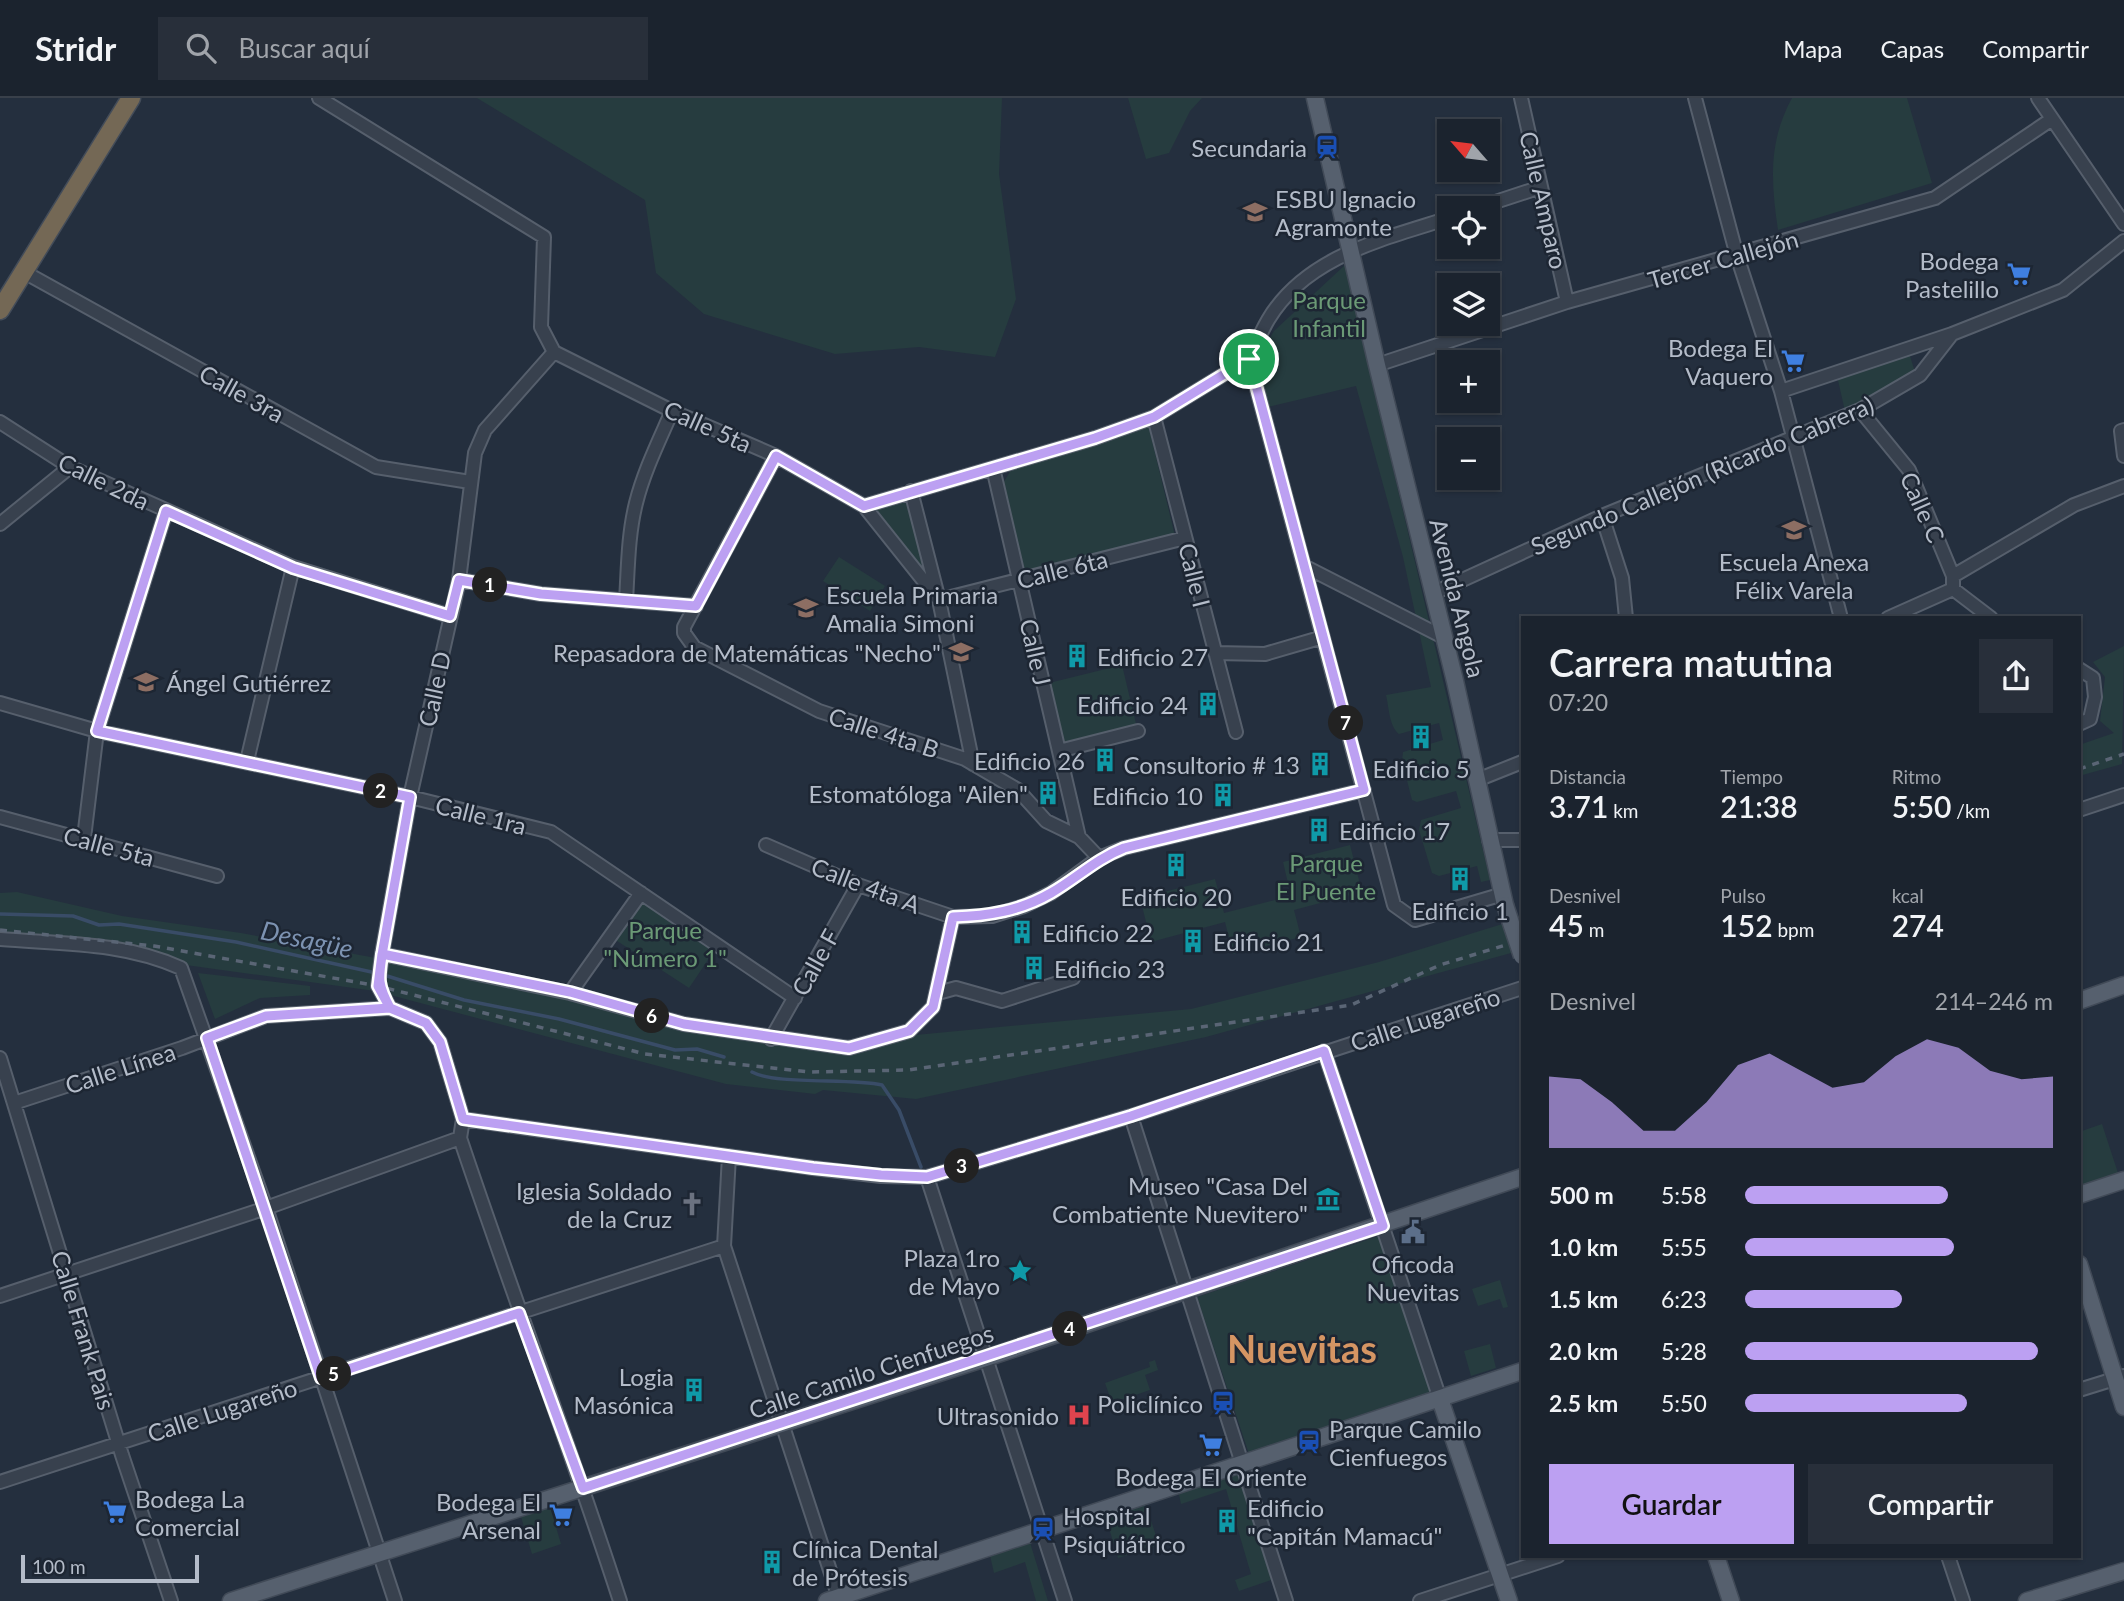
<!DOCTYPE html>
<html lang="es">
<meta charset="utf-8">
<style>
:root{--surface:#1b232e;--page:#282f3a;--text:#f1f3f6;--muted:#a0a4aa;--line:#39404a;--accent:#bca0f2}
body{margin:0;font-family:Lato,sans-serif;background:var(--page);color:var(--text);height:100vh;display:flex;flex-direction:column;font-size:26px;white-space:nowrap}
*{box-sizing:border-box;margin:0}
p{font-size:23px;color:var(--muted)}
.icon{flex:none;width:38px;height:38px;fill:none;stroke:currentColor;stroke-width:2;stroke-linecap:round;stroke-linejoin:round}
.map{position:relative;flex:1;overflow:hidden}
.drawer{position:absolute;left:1521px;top:518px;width:560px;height:942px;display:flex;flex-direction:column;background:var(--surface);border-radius:0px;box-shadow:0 2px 5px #0004,0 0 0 2px var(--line)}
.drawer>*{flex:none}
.needle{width:46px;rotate:298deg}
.fabs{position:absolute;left:1437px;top:21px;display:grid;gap:14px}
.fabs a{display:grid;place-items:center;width:63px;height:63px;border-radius:0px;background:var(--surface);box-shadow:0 2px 5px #0004,0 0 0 2px var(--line);font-size:35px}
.scale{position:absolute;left:21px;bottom:18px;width:178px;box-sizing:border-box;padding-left:7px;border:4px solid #b4bcc9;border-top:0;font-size:19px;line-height:24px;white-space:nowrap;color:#b4bcc9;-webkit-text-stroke:5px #1d2633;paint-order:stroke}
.pin{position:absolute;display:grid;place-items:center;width:60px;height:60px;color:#fff;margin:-30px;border:4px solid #fff;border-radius:50%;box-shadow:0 2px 7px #0007}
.km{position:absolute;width:35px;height:35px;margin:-18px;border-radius:50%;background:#222;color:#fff;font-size:19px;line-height:35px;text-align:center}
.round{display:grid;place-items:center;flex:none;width:74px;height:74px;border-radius:0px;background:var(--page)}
.summary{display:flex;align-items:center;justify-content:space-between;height:119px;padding:0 28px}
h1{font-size:38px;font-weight:600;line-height:52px}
.metrics{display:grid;grid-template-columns:repeat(3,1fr);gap:10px;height:119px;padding:7px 28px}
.metrics div{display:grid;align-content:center}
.metrics b{font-size:30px;font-weight:600}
.metrics small{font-size:19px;font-weight:400}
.metrics p{font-size:19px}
.chart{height:196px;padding:14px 28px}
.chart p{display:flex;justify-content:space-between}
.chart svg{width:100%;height:126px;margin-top:7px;fill:var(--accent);opacity:.7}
.primary-button{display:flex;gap:14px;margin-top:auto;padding:14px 28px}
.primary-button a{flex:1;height:80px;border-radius:0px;background:var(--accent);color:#111;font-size:28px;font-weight:600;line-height:80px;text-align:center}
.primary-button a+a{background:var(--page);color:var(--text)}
ul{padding:0 28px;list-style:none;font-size:23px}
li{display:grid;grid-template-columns:112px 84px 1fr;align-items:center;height:52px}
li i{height:18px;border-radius:9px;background:var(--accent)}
header{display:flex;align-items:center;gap:42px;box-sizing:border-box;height:98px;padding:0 35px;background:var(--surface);border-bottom:2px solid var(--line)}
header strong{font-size:33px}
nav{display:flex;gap:38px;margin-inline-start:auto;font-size:24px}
.search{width:490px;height:63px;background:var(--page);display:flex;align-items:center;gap:18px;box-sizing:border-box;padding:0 24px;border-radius:0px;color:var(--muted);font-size:26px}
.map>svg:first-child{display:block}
</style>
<header>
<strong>Stridr</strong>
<div class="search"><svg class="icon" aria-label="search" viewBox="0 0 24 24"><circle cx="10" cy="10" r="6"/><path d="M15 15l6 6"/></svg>Buscar aquí</div>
<nav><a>Mapa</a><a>Capas</a><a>Compartir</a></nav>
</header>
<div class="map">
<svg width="2124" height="1503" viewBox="0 0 2124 1503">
<rect width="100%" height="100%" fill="#242f3e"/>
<path fill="#263c3f" d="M477,0H1002L999,76L1016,201L995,259L919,249L835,256L704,216L656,175L645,102Z
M1128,0H1202L1190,13L1169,55L1146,61Z
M1792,0H1907L1932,85L1778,132C1771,84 1768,44 1792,0Z
M1345,167L1490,782L1481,784L1477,768L1439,778L1432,775L1419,732L1421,722L1461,710L1456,693L1417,704L1412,702L1402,663L1403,654L1443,642L1439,625L1399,636C1389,628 1389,609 1386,597L1431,589L1403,459L1356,288L1268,309L1257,262L1274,233Z
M1909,255L1915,274L1845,313L1837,278Z
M1148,326L1175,438L1023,475L1002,387L1014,367Z
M911,393L939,502L864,408Z
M839,459L885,488L870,513L823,483Z
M2124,548L2122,666L2079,678V647L2114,635L2100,623L2105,579L2093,564Z
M1122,567L1137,630L1064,648L1049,585Z
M1350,747L1362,794L1294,812L1301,839L1233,856L1225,824L1151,844L1140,800L1215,781L1224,815L1291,798L1283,764Z
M17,794L122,818L241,835L571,896L677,929L850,953L905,938L1191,911L1379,864L1522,820V852L1206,939L916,1001L823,992L815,996L726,986L375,893L186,867C131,838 61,842 0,837V795Z
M643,800L716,850L689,890L614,841Z
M198,875L310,888V897L260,900L215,921Z
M2102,1026L2118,1075L2079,1089V1034Z
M1379,1138L1431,1295L1249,1356L1197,1199Z
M1500,1182L1508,1209L1503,1210L1500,1201L1478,1208L1472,1191Z
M1490,1246L1496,1270L1471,1278L1464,1253Z
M1155,1262L1158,1272L1145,1277L1150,1292L1112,1305L1105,1285L1150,1269L1149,1264Z
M1240,1373L1274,1481L1239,1493L1235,1482L1251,1476L1226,1391L1181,1406L1178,1392Z
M548,1402L561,1446L532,1456L519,1412Z
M1146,1407L1159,1447L1118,1460L1106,1420Z
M1028,1438L1048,1503H1036L1025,1464L994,1475L989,1453Z"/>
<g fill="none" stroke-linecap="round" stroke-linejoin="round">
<path stroke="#394c67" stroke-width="3.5" d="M0,816L73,818L99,827L119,826L236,844L376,875
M384,877L464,902L559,921L675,952L697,951L724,959
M752,974C776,987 849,980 882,987L899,1012L921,1069"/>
<g stroke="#565f6c" stroke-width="16">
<path id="minor" d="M319,0L544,139L541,229L554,254
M1521,0L1567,204
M1695,0L1737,158L1781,293L1841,520
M2038,0L2124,126
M1477,110L1541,89
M1449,120C1384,141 1306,158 1268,222C1261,234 1255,248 1249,261L1394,807L1415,822L1503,796
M24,174L376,369L470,384
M554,254L672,313L776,358L864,408L1095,340L1154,319L1249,261
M1377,267L1567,204L1935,100L2052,21
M1781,293L1952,236L2063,192L2124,143
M1860,312L1909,372L1953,478
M1154,319L1236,634
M0,324L70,369L293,469L450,518
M2124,332L2121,333L2124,358
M776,358L684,529V535L694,549L819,613L965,661L1018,692L1046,723L1079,739L1099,760
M993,370L1079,739
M911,393L939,502L1185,440
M864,408L939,502L973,666
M1602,418L1622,480L1626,520
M0,426L70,369
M1304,468L1445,540
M459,482L541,496L696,508
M1953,491L1991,520
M1434,495L1602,418L1860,312L1920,277L1952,236
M626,503C628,470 628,437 636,405C644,373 659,343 672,313
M1888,520L1953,491V478L2074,407L2124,388
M1215,555L1265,556L1323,539
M2079,571L2093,580L2095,599L2090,621L2079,626
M0,605L97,633L410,699L551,734L795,900
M1059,653L1138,633
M247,663L293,469
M1477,682L1522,664
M2079,712L2124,697
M0,719L217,778
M84,740L97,633L166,413
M1489,742H1522
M766,747L858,787L953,819L992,818L1024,808L1051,795L1099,760L1124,750L1364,692
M0,841C62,846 124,844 181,870L266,1110L395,1503
M382,856L570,895L684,926L849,950L909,933L933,909L953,819
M570,895L641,795
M938,895L956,890L1002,903L1073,880
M390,910L378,888L382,856L410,699L459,482L475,355L485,332L554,254
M771,941L858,787
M1324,953L1440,1301
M0,960L122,1357L171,1503
M14,1005L182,950L266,918L390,910L426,925L440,944L463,1021L460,1040C512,1195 570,1348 620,1503
M1131,1018L1286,1503
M463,1021L813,1070L881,1078L927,1079L1131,1018L1522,890
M729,1058L724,1148L840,1503
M927,1079L1065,1503
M0,1198L266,1110L460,1040
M2079,1292L2124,1278
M0,1384L724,1148
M1948,1458L1963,1503
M1420,1503L1558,1458"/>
</g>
<g stroke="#414a57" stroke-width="19">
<path id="major" d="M1315,0L1377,267L1455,583L1505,807
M2079,903L2124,887
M2079,1097L2124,1082
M2079,1166L2124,1309
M1440,1301L1509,1503
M1716,1458L1731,1503
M231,1503L986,1260L1522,1079
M827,1503L1522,1273
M2027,1503L2124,1473"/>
</g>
<g stroke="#434c59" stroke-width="21">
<path id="highway" d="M0,212L131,0"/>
</g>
<use href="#minor" stroke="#38414e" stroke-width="12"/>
<use href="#major" stroke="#56606e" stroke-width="16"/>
<use href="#highway" stroke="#746855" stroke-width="18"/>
<path stroke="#5a6575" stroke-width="3.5" stroke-dasharray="7 7" stroke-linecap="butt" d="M2079,671L2124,656
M0,832L154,848L378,888L645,956L809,974L909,972L1351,907L1440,867L1522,842"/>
<g stroke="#414a57" stroke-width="19" stroke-linecap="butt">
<path id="major-bridge" d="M1505,807L1522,858"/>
</g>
<use href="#major-bridge" stroke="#56606e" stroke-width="16"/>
</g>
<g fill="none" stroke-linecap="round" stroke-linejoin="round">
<g stroke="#fff" stroke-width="14">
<path id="route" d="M1249,261L1154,319L1095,340L864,408L776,358L696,508L541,496L459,482L450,518L293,470L166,413L97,633L410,699L383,851C379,879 376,884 390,910L426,925L440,944L463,1021L813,1070L881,1077L927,1079L1131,1018L1324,953L1383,1128L583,1390L519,1215L321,1280L207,940L266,918L390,910L378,888L382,856L570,894L684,926L849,950L909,933L933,909L953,819C988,818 1020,813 1051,795C1077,780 1096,761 1124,750L1364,692L1249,261"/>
</g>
<use href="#route" stroke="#bca0f2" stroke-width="9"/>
</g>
<defs>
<g id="station-bare" transform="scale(1.89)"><path d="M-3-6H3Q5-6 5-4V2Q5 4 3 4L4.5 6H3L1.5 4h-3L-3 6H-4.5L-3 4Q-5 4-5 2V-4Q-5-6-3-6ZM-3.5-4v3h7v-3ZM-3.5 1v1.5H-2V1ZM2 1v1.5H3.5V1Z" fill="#1a4fb4" stroke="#1d2633" stroke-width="2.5" paint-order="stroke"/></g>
<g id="school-bare" transform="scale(1.89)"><path d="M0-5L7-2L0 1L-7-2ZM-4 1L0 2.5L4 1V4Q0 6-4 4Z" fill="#8d6e63" stroke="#1d2633" stroke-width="2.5" paint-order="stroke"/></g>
<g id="supermarket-bare" transform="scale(1.89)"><path d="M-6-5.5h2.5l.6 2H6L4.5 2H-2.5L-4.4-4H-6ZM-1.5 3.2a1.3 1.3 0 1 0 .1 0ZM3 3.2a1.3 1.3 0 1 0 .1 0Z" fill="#3f7fe0" stroke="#1d2633" stroke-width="2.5" paint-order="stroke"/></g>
<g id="building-bare" transform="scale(1.89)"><path d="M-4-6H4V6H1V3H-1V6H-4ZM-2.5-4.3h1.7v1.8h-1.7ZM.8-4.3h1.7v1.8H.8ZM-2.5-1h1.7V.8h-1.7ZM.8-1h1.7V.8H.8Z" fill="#0f9aa8" stroke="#1d2633" stroke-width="2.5" paint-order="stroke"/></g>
<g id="university-bare" transform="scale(1.89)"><path d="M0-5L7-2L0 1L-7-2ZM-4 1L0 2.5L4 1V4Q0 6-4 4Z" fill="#8d6e63" stroke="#1d2633" stroke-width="2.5" paint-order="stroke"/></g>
<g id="museum-bare" transform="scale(1.89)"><path d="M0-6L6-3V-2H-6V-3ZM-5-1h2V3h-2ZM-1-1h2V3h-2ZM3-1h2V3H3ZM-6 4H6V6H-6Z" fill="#0f9aa8" stroke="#1d2633" stroke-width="2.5" paint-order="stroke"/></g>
<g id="church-bare" transform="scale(1.89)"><path d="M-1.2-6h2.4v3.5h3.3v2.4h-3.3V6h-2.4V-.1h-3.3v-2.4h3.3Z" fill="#6b7280" stroke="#1d2633" stroke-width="2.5" paint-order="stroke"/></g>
<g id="civic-bare" transform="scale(1.89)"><path d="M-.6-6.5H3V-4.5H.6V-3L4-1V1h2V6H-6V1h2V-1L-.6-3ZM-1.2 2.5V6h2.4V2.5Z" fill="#5c6f8a" stroke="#1d2633" stroke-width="2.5" paint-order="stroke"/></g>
<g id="sight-bare" transform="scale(1.89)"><path d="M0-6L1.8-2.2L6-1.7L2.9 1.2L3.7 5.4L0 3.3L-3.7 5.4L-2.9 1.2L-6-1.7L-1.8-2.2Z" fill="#0f9aa8" stroke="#1d2633" stroke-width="2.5" paint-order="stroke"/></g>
<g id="hospital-bare" transform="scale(1.89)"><path d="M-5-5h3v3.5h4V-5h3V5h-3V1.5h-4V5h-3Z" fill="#e0444e" stroke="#1d2633" stroke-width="2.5" paint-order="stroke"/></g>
</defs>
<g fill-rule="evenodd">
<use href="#station-bare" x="1327" y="49"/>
<use href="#school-bare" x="1255" y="114"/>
<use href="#supermarket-bare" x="2019" y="176"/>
<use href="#supermarket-bare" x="1793" y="263"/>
<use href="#school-bare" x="1794" y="432"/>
<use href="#school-bare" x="806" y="510"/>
<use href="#school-bare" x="961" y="554"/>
<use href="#building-bare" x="1077" y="558"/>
<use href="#university-bare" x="146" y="584"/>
<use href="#building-bare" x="1208" y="606"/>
<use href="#building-bare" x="1421" y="639"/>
<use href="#building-bare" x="1105" y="662"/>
<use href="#building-bare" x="1320" y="666"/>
<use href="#building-bare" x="1048" y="695"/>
<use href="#building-bare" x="1223" y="697"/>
<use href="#building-bare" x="1319" y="732"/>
<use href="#building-bare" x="1176" y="767"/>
<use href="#building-bare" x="1460" y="781"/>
<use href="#building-bare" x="1022" y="834"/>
<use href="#building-bare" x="1193" y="843"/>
<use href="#building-bare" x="1034" y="870"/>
<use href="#museum-bare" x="1328" y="1101"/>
<use href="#church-bare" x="692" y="1106"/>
<use href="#civic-bare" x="1413" y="1134"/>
<use href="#sight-bare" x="1020" y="1173"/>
<use href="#building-bare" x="694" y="1292"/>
<use href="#station-bare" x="1223" y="1305"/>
<use href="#hospital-bare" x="1079" y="1317"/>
<use href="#station-bare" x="1309" y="1344"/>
<use href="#supermarket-bare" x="1211" y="1347"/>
<use href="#supermarket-bare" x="115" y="1414"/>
<use href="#supermarket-bare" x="561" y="1417"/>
<use href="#building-bare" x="1227" y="1423"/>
<use href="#station-bare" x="1043" y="1431"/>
<use href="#building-bare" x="772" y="1464"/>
</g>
<g text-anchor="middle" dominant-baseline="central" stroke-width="5" stroke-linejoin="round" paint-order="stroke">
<g font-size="24" fill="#b4bcc9" stroke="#1d2633" text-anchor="end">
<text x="1307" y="49">Secundaria</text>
<text x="1275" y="100" text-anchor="start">ESBU Ignacio<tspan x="1275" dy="28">Agramonte</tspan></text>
<text x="1999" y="162">Bodega<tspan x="1999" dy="28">Pastelillo</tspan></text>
<text x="1773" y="249">Bodega El<tspan x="1773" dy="28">Vaquero</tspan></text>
<text x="1794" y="463" text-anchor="middle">Escuela Anexa<tspan x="1794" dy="28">Félix Varela</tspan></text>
<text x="826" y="496" text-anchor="start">Escuela Primaria<tspan x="826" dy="28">Amalia Simoni</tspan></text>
<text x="941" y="554">Repasadora de Matemáticas "Necho"</text>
<text x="1097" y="558" text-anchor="start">Edificio 27</text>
<text x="166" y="584" text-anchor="start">Ángel Gutiérrez</text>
<text x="1188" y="606">Edificio 24</text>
<text x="1085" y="662">Edificio 26</text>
<text x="1300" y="666">Consultorio # 13</text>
<text x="1421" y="670" text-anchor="middle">Edificio 5</text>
<text x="1028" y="695">Estomatóloga "Ailen"</text>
<text x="1203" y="697">Edificio 10</text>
<text x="1339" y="732" text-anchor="start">Edificio 17</text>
<text x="1176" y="798" text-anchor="middle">Edificio 20</text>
<text x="1460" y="812" text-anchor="middle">Edificio 1</text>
<text x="1042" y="834" text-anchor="start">Edificio 22</text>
<text x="1213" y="843" text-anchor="start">Edificio 21</text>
<text x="1054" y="870" text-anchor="start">Edificio 23</text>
<text x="1308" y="1087">Museo "Casa Del<tspan x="1308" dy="28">Combatiente Nuevitero"</tspan></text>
<text x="672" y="1092">Iglesia Soldado<tspan x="672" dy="28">de la Cruz</tspan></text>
<text x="1000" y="1159">Plaza 1ro<tspan x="1000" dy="28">de Mayo</tspan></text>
<text x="1413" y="1165" text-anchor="middle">Oficoda<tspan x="1413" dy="28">Nuevitas</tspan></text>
<text x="674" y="1278">Logia<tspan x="674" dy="28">Masónica</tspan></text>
<text x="1203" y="1305">Policlínico</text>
<text x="1059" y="1317">Ultrasonido</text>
<text x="1329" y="1330" text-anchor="start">Parque Camilo<tspan x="1329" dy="28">Cienfuegos</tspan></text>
<text x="1211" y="1378" text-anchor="middle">Bodega El Oriente</text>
<text x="135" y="1400" text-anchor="start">Bodega La<tspan x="135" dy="28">Comercial</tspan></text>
<text x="541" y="1403">Bodega El<tspan x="541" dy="28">Arsenal</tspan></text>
<text x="1247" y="1409" text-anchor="start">Edificio<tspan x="1247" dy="28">"Capitán Mamacú"</tspan></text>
<text x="1063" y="1417" text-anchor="start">Hospital<tspan x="1063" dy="28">Psiquiátrico</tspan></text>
<text x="792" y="1450" text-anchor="start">Clínica Dental<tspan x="792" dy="28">de Prótesis</tspan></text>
</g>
<g font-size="24" fill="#b4bcc9" stroke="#1d2633">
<text transform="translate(1544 102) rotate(77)">Calle Amparo</text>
<text transform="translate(1723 161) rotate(-16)">Tercer Callejón</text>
<text transform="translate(242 295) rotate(29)">Calle 3ra</text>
<text transform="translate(708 328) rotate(24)">Calle 5ta</text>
<text transform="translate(1702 377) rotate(-23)">Segundo Callejón (Ricardo Cabrera)</text>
<text transform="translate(104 383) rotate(26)">Calle 2da</text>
<text transform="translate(1923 409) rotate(66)">Calle C</text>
<text transform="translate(1062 471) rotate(-14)">Calle 6ta</text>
<text transform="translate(1195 477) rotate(76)">Calle I</text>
<text transform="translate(1458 500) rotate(76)">Avenida Angola</text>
<text transform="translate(1036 554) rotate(77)">Calle J</text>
<text transform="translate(434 591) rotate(-78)">Calle D</text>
<text transform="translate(884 634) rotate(18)">Calle 4ta B</text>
<text transform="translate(481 717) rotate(14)">Calle 1ra</text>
<text transform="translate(109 748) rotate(15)">Calle 5ta</text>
<text transform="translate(866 787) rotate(21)">Calle 4ta A</text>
<text transform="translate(815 864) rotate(-61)">Calle F</text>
<text transform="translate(1425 921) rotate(-18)">Calle Lugareño</text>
<text transform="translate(120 970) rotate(-18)">Calle Línea</text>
<text transform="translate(84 1232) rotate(73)">Calle Frank Pais</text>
<text transform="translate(871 1273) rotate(-18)">Calle Camilo Cienfuegos</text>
<text transform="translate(222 1312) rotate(-18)">Calle Lugareño</text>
</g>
<g font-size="24" fill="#6b9a76" stroke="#1d2633">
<text x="1329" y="201">Parque<tspan x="1329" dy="28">Infantil</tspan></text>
<text x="1326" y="764">Parque<tspan x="1326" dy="28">El Puente</tspan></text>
<text x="665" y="831">Parque<tspan x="665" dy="28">"Número 1"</tspan></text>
</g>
<g font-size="26" font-style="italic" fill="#7c92b1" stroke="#1d2633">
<text transform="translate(307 841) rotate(12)">Desagüe</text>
</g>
<g font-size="38" font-weight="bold" fill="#d59563" stroke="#1d2633">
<text x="1302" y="1250">Nuevitas</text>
</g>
</g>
</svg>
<div class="fabs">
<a><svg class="needle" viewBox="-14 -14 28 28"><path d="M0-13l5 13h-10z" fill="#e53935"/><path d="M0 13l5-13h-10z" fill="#a0a4aa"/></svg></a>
<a><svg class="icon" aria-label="locate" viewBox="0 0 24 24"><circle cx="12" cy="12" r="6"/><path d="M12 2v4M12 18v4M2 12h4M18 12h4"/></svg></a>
<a><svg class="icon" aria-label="layers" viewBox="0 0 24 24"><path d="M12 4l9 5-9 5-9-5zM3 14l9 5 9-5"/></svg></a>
<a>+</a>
<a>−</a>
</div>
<div class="scale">100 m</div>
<div class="pin" style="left:1249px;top:261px;background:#1e9e55"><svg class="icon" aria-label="arrive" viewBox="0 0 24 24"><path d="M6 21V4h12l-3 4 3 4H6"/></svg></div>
<b class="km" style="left:490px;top:487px">1</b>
<b class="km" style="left:381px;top:693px">2</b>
<b class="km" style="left:962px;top:1068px">3</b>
<b class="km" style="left:1070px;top:1231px">4</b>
<b class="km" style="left:334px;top:1276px">5</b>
<b class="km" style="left:652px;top:918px">6</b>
<b class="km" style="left:1346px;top:625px">7</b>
<section class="drawer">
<div class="summary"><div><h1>Carrera matutina</h1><p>07:20</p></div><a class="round"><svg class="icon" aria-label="share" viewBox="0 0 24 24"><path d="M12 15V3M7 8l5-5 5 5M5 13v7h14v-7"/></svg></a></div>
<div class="metrics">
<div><p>Distancia</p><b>3.71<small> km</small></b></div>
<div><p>Tiempo</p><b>21:38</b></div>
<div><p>Ritmo</p><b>5:50<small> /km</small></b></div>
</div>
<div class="metrics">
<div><p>Desnivel</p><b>45<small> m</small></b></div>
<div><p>Pulso</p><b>152<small> bpm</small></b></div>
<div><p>kcal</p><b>274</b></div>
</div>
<div class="chart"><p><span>Desnivel</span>214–246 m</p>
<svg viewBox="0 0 160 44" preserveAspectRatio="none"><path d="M0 44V19L10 20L20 28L30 38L40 38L50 28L60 15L70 11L80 17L90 23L100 21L110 12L120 6L130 9L140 17L150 20L160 19V44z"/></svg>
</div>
<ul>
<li><b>500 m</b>5:58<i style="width:66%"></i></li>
<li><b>1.0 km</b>5:55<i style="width:68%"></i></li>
<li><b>1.5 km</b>6:23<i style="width:51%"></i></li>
<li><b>2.0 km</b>5:28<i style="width:95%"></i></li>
<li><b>2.5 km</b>5:50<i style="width:72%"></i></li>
</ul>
<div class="primary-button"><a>Guardar</a><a>Compartir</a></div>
</section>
</div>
